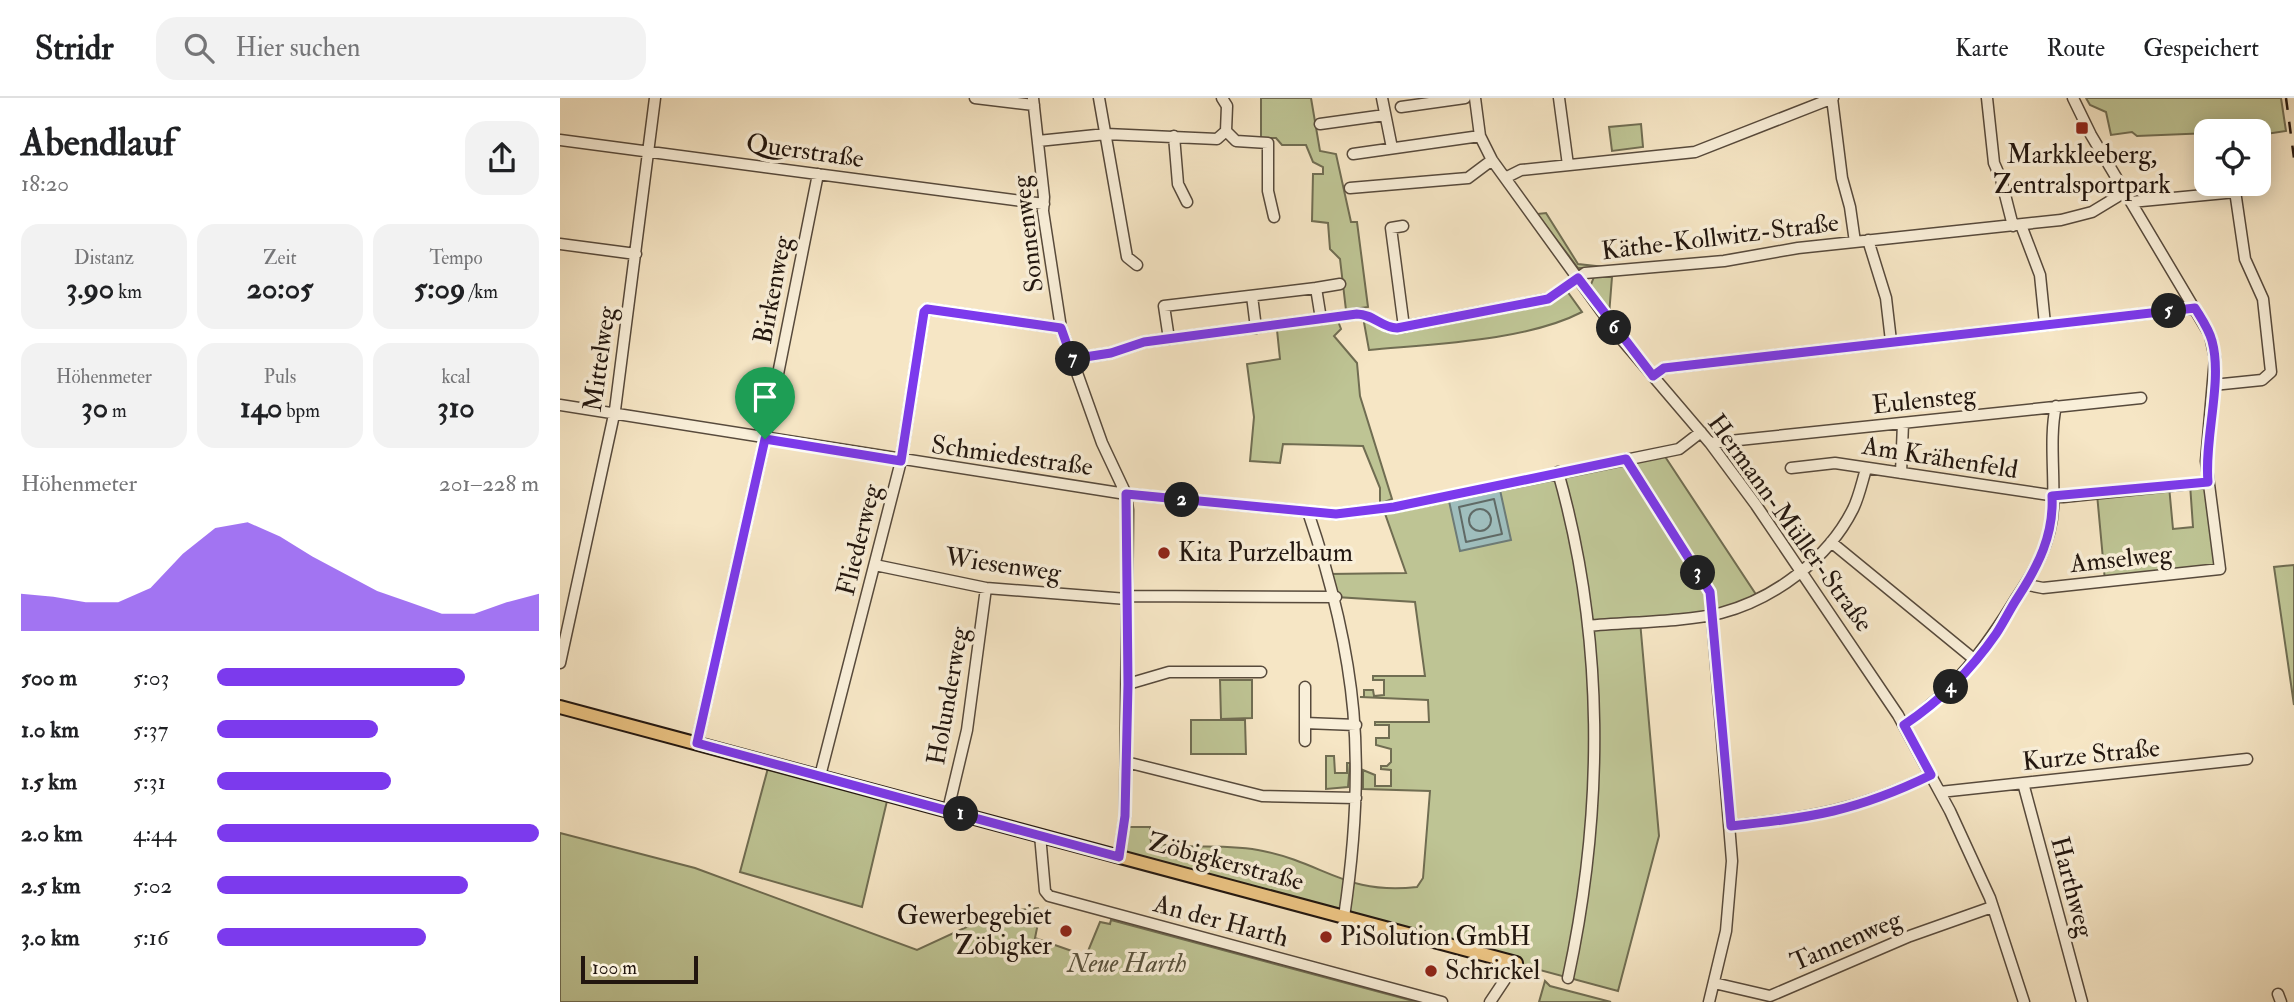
<!DOCTYPE html>
<html lang="de">
<meta charset="utf-8">
<style>
:root{--surface:#fff;--page:#f2f2f2;--text:#202124;--muted:#757577;--line:#e0e0e0;--accent:#7c3aed}
body{margin:0;font-family:"IM FELL Double Pica",serif;background:var(--page);color:var(--text);height:100vh;display:flex;flex-direction:column;font-size:26px;white-space:nowrap}
*{box-sizing:border-box;margin:0}
p{font-size:23px;color:var(--muted)}
.icon{flex:none;width:38px;height:38px;fill:none;stroke:currentColor;stroke-width:2;stroke-linecap:round;stroke-linejoin:round}
.map{position:relative;flex:1;overflow:hidden}
.side{display:flex;flex-direction:column;background:var(--surface);width:560px}
.side>*{flex:none}
.buttons{position:absolute;left:1634px;top:21px;display:grid;gap:14px}
.buttons a{display:grid;place-items:center;width:77px;height:77px;border-radius:14px;background:var(--surface);box-shadow:0 4px 18px #0003;font-size:35px}
.scale{position:absolute;left:21px;bottom:18px;width:117px;box-sizing:border-box;padding-left:7px;border:4px solid #22160f;border-top:0;font-size:19px;line-height:24px;white-space:nowrap;color:#22160f;-webkit-text-stroke:5px #f9efd9;paint-order:stroke}
.pin{position:absolute;display:grid;place-items:center;width:60px;height:60px;color:#fff;margin:-72px -30px;border-radius:50% 50% 50% 0;rotate:-45deg;box-shadow:0 0 7px #0007}
.pin .icon{rotate:45deg}
.km{position:absolute;width:35px;height:35px;margin:-18px;border-radius:50%;background:#222;color:#fff;font-size:19px;line-height:35px;text-align:center}
.round{display:grid;place-items:center;flex:none;width:74px;height:74px;border-radius:21px;background:var(--page)}
.overview{display:flex;align-items:center;justify-content:space-between;height:119px;padding:0 21px}
h1{font-size:38px;font-weight:700;line-height:52px}
.stats{display:grid;grid-template-columns:repeat(3,1fr);gap:10px;height:119px;padding:7px 21px}
.stats div{display:grid;align-content:center;border-radius:18px;background:var(--page);text-align:center}
.stats b{font-size:30px;font-weight:700}
.stats small{font-size:19px;font-weight:400}
.stats p{font-size:19px}
.chart{height:196px;padding:14px 21px}
.chart p{display:flex;justify-content:space-between}
.chart svg{width:100%;height:126px;margin-top:7px;fill:var(--accent);opacity:.7}
ul{padding:0 21px;list-style:none;font-size:23px}
li{display:grid;grid-template-columns:112px 84px 1fr;align-items:center;height:52px}
li i{height:18px;border-radius:9px;background:var(--accent)}
header{display:flex;align-items:center;gap:42px;box-sizing:border-box;height:98px;padding:0 35px;background:var(--surface);border-bottom:2px solid var(--line)}
header strong{font-size:33px}
nav{display:flex;gap:38px;margin-inline-start:auto;font-size:24px}
.search{width:490px;height:63px;background:var(--page);display:flex;align-items:center;gap:18px;box-sizing:border-box;padding:0 24px;border-radius:21px;color:var(--muted);font-size:26px}
main{display:flex;flex:1;min-height:0}
.map>svg:first-child{display:block}
</style>
<header>
<strong>Stridr</strong>
<div class="search"><svg class="icon" aria-label="search" viewBox="0 0 24 24"><circle cx="10" cy="10" r="6"/><path d="M15 15l6 6"/></svg>Hier suchen</div>
<nav><a>Karte</a><a>Route</a><a>Gespeichert</a></nav>
</header>
<main>
<section class="side">
<div class="overview"><div><h1>Abendlauf</h1><p>18:20</p></div><a class="round"><svg class="icon" aria-label="share" viewBox="0 0 24 24"><path d="M12 15V3M7 8l5-5 5 5M5 13v7h14v-7"/></svg></a></div>
<div class="stats">
<div><p>Distanz</p><b>3.90<small> km</small></b></div>
<div><p>Zeit</p><b>20:05</b></div>
<div><p>Tempo</p><b>5:09<small> /km</small></b></div>
</div>
<div class="stats">
<div><p>Höhenmeter</p><b>30<small> m</small></b></div>
<div><p>Puls</p><b>140<small> bpm</small></b></div>
<div><p>kcal</p><b>310</b></div>
</div>
<div class="chart"><p><span>Höhenmeter</span>201–228 m</p>
<svg viewBox="0 0 160 44" preserveAspectRatio="none"><path d="M0 44V31L10 32L20 34L30 34L40 29L50 17L60 8L70 6L80 11L90 18L100 24L110 30L120 34L130 38L140 38L150 34L160 31V44z"/></svg>
</div>
<ul>
<li><b>500 m</b>5:03<i style="width:77%"></i></li>
<li><b>1.0 km</b>5:37<i style="width:50%"></i></li>
<li><b>1.5 km</b>5:31<i style="width:54%"></i></li>
<li><b>2.0 km</b>4:44<i style="width:100%"></i></li>
<li><b>2.5 km</b>5:02<i style="width:78%"></i></li>
<li><b>3.0 km</b>5:16<i style="width:65%"></i></li>
</ul>
</section>
<div class="map">
<svg width="1734" height="904" viewBox="0 0 1734 904">
<rect width="100%" height="100%" fill="#f6e6c5"/>
<filter id="stains"><feTurbulence type="fractalNoise" baseFrequency=".00286" numOctaves="4"/><feColorMatrix values="0 0 0 0 .2 0 0 0 0 .09 0 0 0 0 .02 0 0 0 .5 -.17"/></filter>
<radialGradient id="worn" r=".72"><stop offset=".6" stop-color="#630" stop-opacity="0"/><stop offset="1" stop-color="#630" stop-opacity=".3"/></radialGradient>
<path fill="#bec494" stroke="#706d52" stroke-width="2" d="M701,0H751L760,53L776,56L791,124H797L808,209L786,212L780,161L770,151L768,125L752,123L753,76H763V69L753,64L746,47H722L716,40H701Z
M1526,0H1721L1726,33L1699,37V33L1577,38L1572,34L1551,37L1546,14L1530,7Z
M1081,26L1083,49L1052,53L1049,29Z
M986,115L1018,166L1054,170H1018L977,116Z
M1034,179H1052L1049,217L1030,189Z
M1007,193L1022,214C966,243 873,246 809,252L803,219L824,232Z
M778,223L781,231L774,238L797,265L800,298L832,401L820,406V390L803,348L723,346L720,365L690,363L694,319L687,266L720,261L717,232Z
M1102,354L1199,501L1158,516L1080,523L1099,738L1058,893L559,759L563,729H590L591,745C628,752 666,745 703,753C766,766 785,797 857,789L863,780L870,693L803,691V672L815,677V688H831V672L821,671V668H827L831,664V651L816,647V640H829V627H815V624H869L868,602L800,599H804V592H813L814,598L824,597V582H813V578H865L855,504L776,499L769,476L846,475L823,410Z
M1648,384L1660,471L1545,483L1537,396L1609,388L1613,431L1633,429L1630,386Z
M1734,467V607L1714,469Z
M660,582H692V620L661,621Z
M631,622H685L686,656H631Z
M766,658H774L775,675H787V665H790L788,689L766,691Z
M208,670L327,703L302,809L180,774Z
M0,735L135,770L357,852L439,814L478,810L480,815L475,840L526,858L540,824L550,826L551,822L857,904H0Z
M985,883L990,888L1051,904H979Z"/>
<path fill="#9fbebd" stroke="#6d7b77" stroke-width="2" d="M940,392L951,442L900,453L889,403Z"/>
<g fill="none" stroke-linecap="round" stroke-linejoin="round">
<path stroke="#606a66" stroke-width="2" d="M934,401L942,436L906,444L899,409Z
M909 422a11 11 0 1 1 22 0a11 11 0 1 1-22 0Z"/>
<g stroke="#574a3c" stroke-width="13">
<path id="minor" d="M415,0L474,7
M473,0L484,99L483,113L501,230L542,345L566,396L568,412L565,718L559,759
M539,0L567,159L577,167
M662,0L667,8L666,33
M822,0L832,50
M915,0L920,38L932,62L1063,243L1150,345L1196,407L1338,617L1390,713L1430,800L1464,904
M999,0L1008,67
M1272,0L1282,80L1290,109L1295,144
M1427,0L1434,65L1441,81L1453,128
M841,9L905,0
M760,26L825,17
M666,33L676,43L708,45V93L714,119
M614,38L618,86L627,104
M0,42L484,106
M478,43L546,36L657,41L666,33
M793,56L920,38
M945,80L961,72L1135,54L1273,0
M790,90L908,80L932,62
M1571,104L1676,94
M1461,127L1480,177L1485,226
M843,128L831,130L844,229
M1308,142L1326,200L1331,243
M0,146L76,156
M756,190L780,186
M692,198L696,230
M609,241L604,208L756,190L761,221
M512,261L551,255L584,244L797,216C813,216 822,230 837,230L988,201L1025,175L1164,163L1238,150L1501,122L1532,114L1565,94
M1093,278L1104,270L1635,210
M1653,287L1702,282L1711,274L1703,201L1685,161L1674,86
M0,307L566,396L776,416L834,409L1119,351L1141,334
M1150,345L1581,300
M1066,361L1150,494L1172,763L1166,833L1149,904
M1231,370L1275,365L1503,399L1648,384
M998,374C1045,539 1044,713 1008,880
M1341,375L1343,325
M748,414C798,561 807,665 784,819
M1271,444L1415,562
M315,467L426,490L567,501
M1468,487L1483,490L1660,471L1646,363L1655,260L1650,237L1531,37L1513,0
M567,498L776,499
M1028,528C1066,524 1125,524 1161,515C1214,501 1268,461 1293,411C1299,399 1302,384 1306,371
M0,565L55,312L95,0
M568,586L609,574H701
M745,589V643
M745,625L796,627
M1344,627C1394,593 1426,550 1457,499C1475,472 1491,445 1493,410C1495,379 1489,338 1496,308
M137,645L205,341L258,76
M566,664L702,698L796,700
M260,678L341,363L364,214L367,211L501,230
M1463,685L1522,904
M1380,694L1687,661
M388,712L407,632L426,490
M1171,728C1249,720 1299,712 1371,677
M480,737L485,793L489,798L882,904
M1154,885L1210,898L1350,838L1432,809
M1718,896L1721,904
M930,904L956,865"/>
</g>
<g stroke="#22160f" stroke-width="16">
<path id="major" d="M0,609L956,865"/>
</g>
<use href="#minor" stroke="#f9efd9" stroke-width="10"/>
<use href="#major" stroke="#ebc382" stroke-width="12"/>
<path stroke="#22160f" stroke-width="2.5" stroke-dasharray="12 12" stroke-linecap="butt" d="M1726,0L1734,60"/>
</g>
<g fill="none" stroke-linecap="round" stroke-linejoin="round">
<g stroke="#fff" stroke-width="14">
<path id="route" d="M1018,180L1093,278L1104,270L1635,210C1641,220 1649,231 1652,243C1663,283 1644,340 1648,384L1492,398C1494,437 1478,468 1458,499C1450,511 1444,524 1436,536C1411,572 1380,603 1344,627L1371,677C1297,713 1251,720 1171,728L1150,494L1066,361L834,409L776,416L566,396L568,586L565,718L559,759L137,645L205,341L341,363L364,214L367,211L501,230L512,261L551,255L584,244L797,216C813,216 822,230 837,230L988,201Z"/>
</g>
<use href="#route" stroke="#7c3aed" stroke-width="9"/>
</g>
<g fill="#8f2418" stroke="#f9efd9" stroke-width="2.5">
<rect x="1515" y="23" width="14" height="14" rx="3.5"/>
<circle cx="604" cy="455" r="7"/>
<circle cx="506" cy="833" r="7"/>
<circle cx="766" cy="839" r="7"/>
<circle cx="871" cy="873" r="7"/>
</g>
<g text-anchor="middle" dominant-baseline="central" stroke-width="7" stroke-linejoin="round" paint-order="stroke">
<g font-size="26" fill="#22160f" stroke="#f9efd9">
<text transform="translate(245 53) rotate(8)">Querstraße</text>
<text transform="translate(468 136) rotate(-97)">Sonnenweg</text>
<text transform="translate(1160 139) rotate(-7)">Käthe-Kollwitz-Straße</text>
<text transform="translate(213 192) rotate(-79)">Birkenweg</text>
<text transform="translate(40 261) rotate(-82)">Mittelweg</text>
<text transform="translate(1364 302) rotate(-6)">Eulensteg</text>
<text transform="translate(452 358) rotate(8)">Schmiedestraße</text>
<text transform="translate(1380 360) rotate(9)">Am Krähenfeld</text>
<text transform="translate(1230 425) rotate(54)">Hermann-Müller-Straße</text>
<text transform="translate(299 442) rotate(-76)">Fliederweg</text>
<text transform="translate(1561 461) rotate(-6)">Amselweg</text>
<text transform="translate(443 467) rotate(8)">Wiesenweg</text>
<text transform="translate(388 598) rotate(-80)">Holunderweg</text>
<text transform="translate(1531 657) rotate(-6)">Kurze Straße</text>
<text transform="translate(666 764) rotate(15)">Zöbigkerstraße</text>
<text transform="translate(1512 789) rotate(75)">Harthweg</text>
<text transform="translate(661 823) rotate(15)">An der Harth</text>
<text transform="translate(1286 843) rotate(-23)">Tannenweg</text>
</g>
<g font-size="26" fill="#22160f" stroke="#f9efd9" text-anchor="start">
<text x="1522" y="57" text-anchor="middle">Markkleeberg,<tspan x="1522" dy="30">Zentralsportpark</tspan></text>
<text x="618" y="455">Kita Purzelbaum</text>
<text x="492" y="818" text-anchor="end">Gewerbegebiet<tspan x="492" dy="30">Zöbigker</tspan></text>
<text x="780" y="839">PiSolution GmbH</text>
<text x="885" y="873">Schrickel</text>
</g>
<g font-size="26" font-style="italic" fill="#59533e" stroke="#f9efd9">
<text x="567" y="866">Neue Harth</text>
</g>
</g>
<rect width="100%" height="100%" filter="url(#stains)"/>
<rect width="100%" height="100%" fill="url(#worn)"/>
</svg>
<div class="buttons">
<a><svg class="icon" aria-label="locate" viewBox="0 0 24 24"><circle cx="12" cy="12" r="6"/><path d="M12 2v4M12 18v4M2 12h4M18 12h4"/></svg></a>
</div>
<div class="scale">100 m</div>
<div class="pin" style="left:205px;top:341px;background:#1e9e55"><svg class="icon" aria-label="arrive" viewBox="0 0 24 24"><path d="M6 21V4h12l-3 4 3 4H6"/></svg></div>
<b class="km" style="left:401px;top:716px">1</b>
<b class="km" style="left:622px;top:402px">2</b>
<b class="km" style="left:1138px;top:475px">3</b>
<b class="km" style="left:1391px;top:589px">4</b>
<b class="km" style="left:1609px;top:213px">5</b>
<b class="km" style="left:1054px;top:230px">6</b>
<b class="km" style="left:513px;top:261px">7</b>
</div>
</main>
